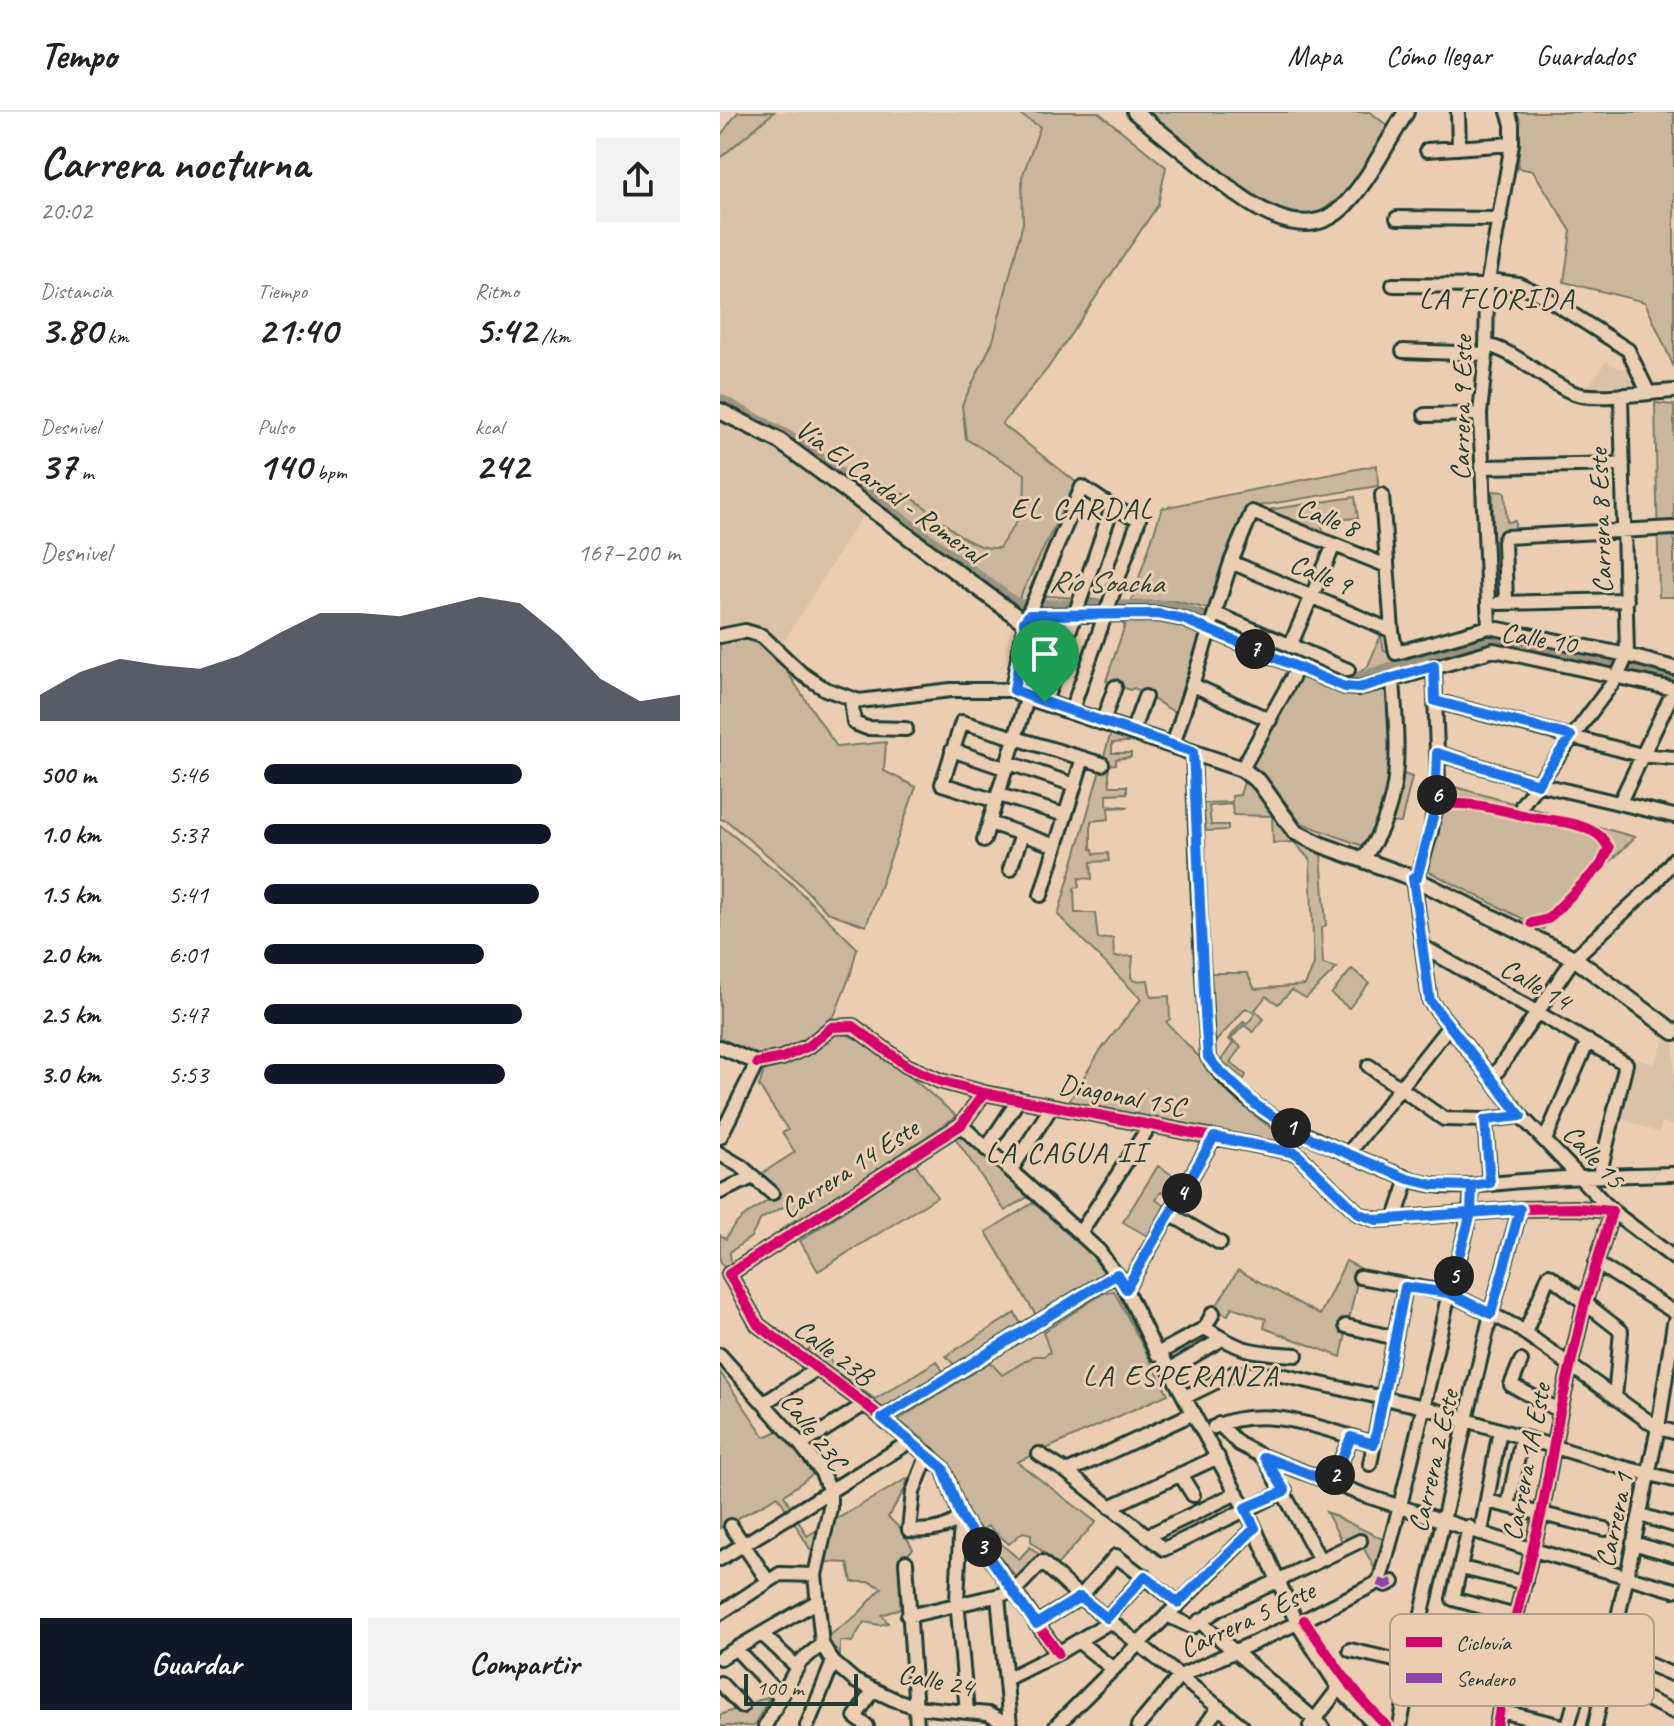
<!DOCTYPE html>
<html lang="es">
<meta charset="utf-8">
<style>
:root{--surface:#fff;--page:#f2f2f2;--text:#222;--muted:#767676;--line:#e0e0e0;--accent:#111827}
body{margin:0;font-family:Caveat,sans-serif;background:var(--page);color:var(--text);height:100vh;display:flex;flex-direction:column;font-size:30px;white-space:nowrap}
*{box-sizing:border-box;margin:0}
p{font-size:26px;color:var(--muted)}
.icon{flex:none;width:44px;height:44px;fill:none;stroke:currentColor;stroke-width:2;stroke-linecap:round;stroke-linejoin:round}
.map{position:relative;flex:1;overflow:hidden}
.drawer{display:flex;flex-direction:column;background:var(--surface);width:720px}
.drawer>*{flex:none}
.scale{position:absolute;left:24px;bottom:20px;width:114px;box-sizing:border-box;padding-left:8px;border:4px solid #1f3d34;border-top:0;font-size:22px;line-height:28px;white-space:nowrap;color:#1f3d34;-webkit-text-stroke:6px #ebceb2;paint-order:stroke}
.pin{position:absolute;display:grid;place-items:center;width:68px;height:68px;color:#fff;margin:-82px -34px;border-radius:50% 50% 50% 0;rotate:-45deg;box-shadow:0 0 8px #0007}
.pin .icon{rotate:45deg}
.km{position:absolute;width:40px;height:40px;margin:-20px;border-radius:50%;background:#222;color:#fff;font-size:22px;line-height:40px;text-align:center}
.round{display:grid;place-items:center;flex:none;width:84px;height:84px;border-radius:0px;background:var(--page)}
.overview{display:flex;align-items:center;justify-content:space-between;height:136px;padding:0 40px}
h1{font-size:44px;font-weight:700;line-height:60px}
.figures{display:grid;grid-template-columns:repeat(3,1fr);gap:12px;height:136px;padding:8px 40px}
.figures div{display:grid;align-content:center}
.figures b{font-size:40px;font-weight:700}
.figures small{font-size:22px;font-weight:400}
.figures p{font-size:22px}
.chart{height:224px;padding:16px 40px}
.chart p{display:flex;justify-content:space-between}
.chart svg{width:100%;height:144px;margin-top:8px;fill:var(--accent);opacity:.7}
.action{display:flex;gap:16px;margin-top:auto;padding:16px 40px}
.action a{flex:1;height:92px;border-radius:0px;background:var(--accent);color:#fff;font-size:32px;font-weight:700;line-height:92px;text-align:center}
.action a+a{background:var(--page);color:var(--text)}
ul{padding:0 40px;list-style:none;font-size:26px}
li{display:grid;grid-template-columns:128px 96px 1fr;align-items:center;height:60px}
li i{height:20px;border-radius:10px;background:var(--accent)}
header{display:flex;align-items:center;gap:48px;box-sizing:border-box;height:112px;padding:0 40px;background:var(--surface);border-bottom:2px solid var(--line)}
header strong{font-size:38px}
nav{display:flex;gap:44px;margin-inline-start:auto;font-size:28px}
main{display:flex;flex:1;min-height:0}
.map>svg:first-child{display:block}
</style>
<header>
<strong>Tempo</strong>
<nav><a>Mapa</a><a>Cómo llegar</a><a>Guardados</a></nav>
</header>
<main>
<section class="drawer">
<div class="overview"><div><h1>Carrera nocturna</h1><p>20:02</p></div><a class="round"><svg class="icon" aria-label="share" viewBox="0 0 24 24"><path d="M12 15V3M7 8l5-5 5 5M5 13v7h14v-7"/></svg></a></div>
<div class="figures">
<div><p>Distancia</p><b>3.80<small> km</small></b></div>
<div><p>Tiempo</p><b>21:40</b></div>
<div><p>Ritmo</p><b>5:42<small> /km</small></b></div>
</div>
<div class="figures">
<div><p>Desnivel</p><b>37<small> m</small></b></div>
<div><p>Pulso</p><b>140<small> bpm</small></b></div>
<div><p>kcal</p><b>242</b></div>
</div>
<div class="chart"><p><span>Desnivel</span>167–200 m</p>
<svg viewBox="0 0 160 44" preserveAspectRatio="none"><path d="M0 44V36L10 29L20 25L30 27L40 28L50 24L60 17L70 11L80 11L90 12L100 9L110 6L120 8L130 18L140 31L150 38L160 36V44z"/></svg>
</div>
<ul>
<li><b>500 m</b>5:46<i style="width:62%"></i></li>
<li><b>1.0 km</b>5:37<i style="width:69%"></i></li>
<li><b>1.5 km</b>5:41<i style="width:66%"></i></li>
<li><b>2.0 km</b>6:01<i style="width:53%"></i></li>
<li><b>2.5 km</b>5:47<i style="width:62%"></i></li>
<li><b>3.0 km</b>5:53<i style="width:58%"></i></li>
</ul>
<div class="action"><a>Guardar</a><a>Compartir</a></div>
</section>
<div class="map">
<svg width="954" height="1614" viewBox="0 0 954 1614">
<rect width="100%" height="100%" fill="#ebceb2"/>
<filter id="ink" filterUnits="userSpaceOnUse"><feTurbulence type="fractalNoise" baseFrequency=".0125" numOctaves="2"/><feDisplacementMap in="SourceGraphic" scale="16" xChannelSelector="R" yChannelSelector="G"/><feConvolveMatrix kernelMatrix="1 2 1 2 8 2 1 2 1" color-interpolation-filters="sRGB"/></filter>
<g filter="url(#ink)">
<path fill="#dac2a8" d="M18,0H378L446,55L438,93L328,256L282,312L356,370L309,488L298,489L76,330L0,289V24Z
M886,249L899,256L910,257L920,275L879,276L877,280L865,279Z
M0,304L56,333L143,402L62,533L42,515L29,512L0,518Z
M946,924L954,930V1014L942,1010L939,1021L900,1006L914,946L934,952Z
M323,1220L330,1241L323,1244H314L282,1263L270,1250Z"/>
<path fill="#cab69d" stroke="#747a68" stroke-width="2" d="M18,0H54L0,46V24Z
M296,0H378L446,55L438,93L328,256L282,312L356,370L298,489L142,379C152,379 164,377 174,379C210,386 237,439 279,436L304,399L305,362L246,327L242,293L273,229L303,111L302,65L320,15Z
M421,0H650L669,15L635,70L625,81L602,99L587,102L555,99L483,50Z
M795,0H954V255L925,190L844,170L851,119L813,59L798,56L800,22Z
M935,291L954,293V485H939Z
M657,353L658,374L526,396L488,497L455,489L411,490L442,396Z
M773,379L785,380L787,410L795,409V417L779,425L780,486H772Z
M635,385L638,406L601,409L604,422L547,398Z
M321,483L410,491H454L497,504L636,563L648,554L661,523L664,539L682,545L770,519L954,561V573L777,533L640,571H626L451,501L316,499Z
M439,505L484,518L458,602L414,576L410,578L386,569L405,513L394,507Z
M0,522H42L117,635L166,630L164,659L196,675L146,814L107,800L72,764L7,709L0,707Z
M583,560L623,581H635L668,573L675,659L692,665L681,711L661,710L648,736L581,711L550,670L532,653Z
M391,620L421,629L392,631V641H411V645L396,647V652L388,653L390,674H407V681L387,682V693L409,695L388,696L389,707L371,709V737H373L374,742L388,741L389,749L371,750L372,767L359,766V775L354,776L355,801H375L378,827L393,826L394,845L413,844L411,865L414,869L428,868L431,885L449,884L450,907L446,910L534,1003L580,1038L348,991L380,939L421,887L338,803Z
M525,666C547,695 566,727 601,741L606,813L601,817L603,852L617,856L586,886L572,878L558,892L546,884L535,898L544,907L533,920L524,913L511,927L521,935L510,950L526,963L524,967L501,948L513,931L508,927L523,910L527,912L535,902L526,896L490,936L484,861H527L535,877L585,873L594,853L590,748L574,730L553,731L552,704L513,703L512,692L489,694L491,713H508V718L486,719L483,691L512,690V684L520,683Z
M728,673L915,725L823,817L706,758L726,692Z
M0,713L69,769L137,836L131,861L115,902L86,932L39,948L0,933Z
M632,857L649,871L629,896L611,882Z
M112,919C144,920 209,982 237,1004L62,1122L59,1119L76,1107L65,1094L41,1107L31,1125L10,1140L11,1152L5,1158L0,1148V1123L6,1127C13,1107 41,1094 58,1082L38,1064L75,1040L62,1021L68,1018L39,974L44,959C79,949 87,944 112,919Z
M240,1024L309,1084L285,1099L235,1026Z
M195,1051L217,1085L98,1159L80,1129Z
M438,1054L462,1069L452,1085L441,1080L436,1088L447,1095L429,1125L403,1110Z
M316,1089L368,1138L385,1162L317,1205L266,1120Z
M626,1149L640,1156L621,1245L544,1216L546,1207L512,1195L508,1203L494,1198L518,1158L600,1203Z
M394,1179L448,1282L297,1350L376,1410L337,1453L311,1429V1422L303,1420L289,1432L268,1414L262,1418L246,1402L231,1369L234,1362C223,1339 197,1323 178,1308L270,1250L282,1263L314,1244H324L330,1240L323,1220L384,1181Z
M295,1201L302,1214L236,1255L226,1244Z
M99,1230L117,1260L155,1287L217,1249L224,1261L163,1299L86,1239Z
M0,1260L45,1325L60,1318L93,1362L64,1383L87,1424L188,1366L185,1377L168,1405L183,1419L193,1437L179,1451L181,1496L162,1503L168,1511L160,1513L144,1510L132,1530L120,1529V1546L105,1527L138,1502L162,1476L150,1470H132L128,1451L106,1450L90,1437L58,1384L0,1416Z
M606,1400L665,1428L656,1459L640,1429L623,1431Z
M266,1419L299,1447L310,1435L322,1445L298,1467L262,1423Z
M757,1499L771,1501L762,1537L700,1525L702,1518L749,1528Z
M50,1584L34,1614H0V1603Z"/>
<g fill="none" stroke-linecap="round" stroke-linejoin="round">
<path stroke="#9a9480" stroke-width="14" d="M0,289L76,330L297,494L453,496L633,569L770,527L786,528L954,567"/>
<g stroke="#1f3d34" stroke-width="18">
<path id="minor" d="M738,0L739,36
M707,38L792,32
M677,106L780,107
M768,168L798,172L822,183L908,238L928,280
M673,173L767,174
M766,233C799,240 823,269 854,281C874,289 930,280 954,279
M683,239L766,242
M705,303L760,302
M763,355L903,352
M662,383L672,519L676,541L769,515L907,543L954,556
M511,450L672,519
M786,490L784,430L786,425L954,416
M779,491L907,488
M496,502L628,558
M309,503L438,502L463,507L625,575L638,576L682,565L774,538L954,577
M306,507L362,375L392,395L419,407L351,600
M769,515L760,302L766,242L767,174L792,32V12L788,0
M0,524L25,519L42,524L81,561L105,577L139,589L231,578H294
M570,534L614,433
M714,554L718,669L711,719L697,766H693L710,889L801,1004L892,1099L954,1146
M473,573L550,608
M131,587L134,611L147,616L186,617
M715,589L921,643L954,646
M325,590L392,395
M383,609L395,575
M412,620L425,585
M453,633L511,450L532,400L667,454
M232,638L287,657
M473,640L480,816L488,945C524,998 585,1024 643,1048C669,1059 695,1072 723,1074C749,1076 776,1071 802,1069C853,1065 903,1063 954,1062
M717,641L818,672L954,704
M289,651L355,673
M522,657L578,555
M279,683L345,703
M276,689L222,672L242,610L382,652
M900,690L954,578
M802,693L897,565L907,543L901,283
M270,711L336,734
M264,728L308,584
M643,747C686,689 677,634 673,567
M290,757L302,722
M321,783L363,646
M702,834L906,952L879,1064
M0,935L37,951
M37,951L62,946L89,934L112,915L133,914L187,954L220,969L264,981L576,1041L639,1102L657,1108L800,1097L856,1096L892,1099L865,1190L840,1299L821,1403L796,1504L777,1614
M649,954L724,1007L765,1008L801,1004
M772,967L854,846L933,773L954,747
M264,981L241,1013L9,1162L38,1213L145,1292L223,1356L241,1405L338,1541
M765,1008L770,1071
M241,1013L379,1139L404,1174L437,1242L442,1244L531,1408L577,1511L619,1576L656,1614
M0,1025L37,951
M825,1028L868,929
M266,1037L299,987
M0,1042L22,1055L52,1081
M628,1042L730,913
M291,1058L332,994
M0,1080L33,1065
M450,1102L500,1131
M675,1106L688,1067
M360,1121L430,1013
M876,1151L954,1200
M640,1165L729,1181L795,1214L938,1316L954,1320
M406,1177L494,1025
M626,1214L675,1226
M485,1216C524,1241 532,1240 576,1243
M485,1216L493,1201
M805,1221L829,1163L901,1219L895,1286
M437,1242L485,1216
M0,1243L81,1333L101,1359L110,1379V1396L95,1463L102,1532L113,1550L135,1569L173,1587L196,1595L268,1602L290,1614
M801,1249L791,1273L840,1299
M449,1258L502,1227
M465,1285L514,1261L561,1263L704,1295L897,1354L954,1368
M44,1291L97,1257
M162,1306L397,1162
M499,1312L519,1332L544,1345L644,1383L813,1438L954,1478
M494,1315C545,1291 604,1317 654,1332
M81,1333L145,1292
M208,1342L193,1380L189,1418C207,1420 227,1417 241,1405
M319,1342L347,1360L444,1437L565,1379
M544,1345L600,1448
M650,1352L685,1175
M347,1360L474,1301
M460,1362L473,1383
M612,1371L631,1325
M767,1389L885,1417
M788,1394L802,1325
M390,1395L498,1345
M920,1403L954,1413
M241,1405L237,1488L247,1600
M11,1414L48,1469
M749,1415L733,1487L796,1504
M761,1420L780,1318
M427,1424L517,1381
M913,1431L954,1443
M0,1447L191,1329
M186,1450L197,1614
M741,1456L805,1471
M659,1470C686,1379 705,1287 726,1194C735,1154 751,1116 752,1074
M278,1484L290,1614
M0,1501L60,1462L95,1463
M447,1503L472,1515L499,1497L640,1429
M188,1504L293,1480L322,1450L360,1485L522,1614
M387,1506L425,1464
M479,1509L602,1614
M316,1512L360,1485L396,1444L458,1491
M42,1522L77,1555
M826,1527L889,1547
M358,1529L393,1557
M16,1537L60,1584
M892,1537L954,1563
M630,1538L692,1552
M0,1546L98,1489
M286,1567L338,1541L391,1509
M885,1567L954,1600
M0,1571L22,1594
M780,1599L843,1614
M45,1614L80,1550L102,1532
M87,1614L113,1550
M147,1614L135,1605L153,1579
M336,1614L535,1416
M418,1614L460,1564L584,1508L659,1470L666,1473L673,1470
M485,1614L499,1595
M590,1614L619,1576
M680,1614L697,1523L746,1308L771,1202L800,1097
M848,1614L855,1590
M875,1614L938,1316L954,1211"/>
</g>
<g stroke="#1f3d34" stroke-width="20">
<path id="major" d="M415,0C437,18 460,36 482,54C518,83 580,141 626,92C650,66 667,31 686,0
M0,299L58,328L304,510L305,517L294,572V578L299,582L522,657L540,671L575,720L602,733L693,766L854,846L954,920"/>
</g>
<use href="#minor" stroke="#ebceb2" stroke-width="12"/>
<use href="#major" stroke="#ebceb2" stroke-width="14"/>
<path stroke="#8e44ad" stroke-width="8" stroke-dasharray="16 8" stroke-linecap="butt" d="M659,1470L666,1473L673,1470"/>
<g stroke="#ebceb2" stroke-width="15">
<path id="cycleway" d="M726,692C757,690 782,699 812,705C832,709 853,709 872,719C881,723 884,729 889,736L881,753L828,807L812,811
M37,951L62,946L89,934L112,915L133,914L187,954L220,969L264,981L576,1041L639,1102L657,1108L800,1097L856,1096L892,1099L865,1190L840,1299L821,1403L796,1504L777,1614
M264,981L241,1013L9,1162L38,1213L145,1292L223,1356L241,1405L338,1541
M584,1508C611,1546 633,1582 667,1614"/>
</g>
<use href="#cycleway" stroke="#d6006c" stroke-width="10"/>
</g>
</g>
<g fill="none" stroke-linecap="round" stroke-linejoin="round" filter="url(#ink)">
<g stroke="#fff" stroke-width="16">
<path id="route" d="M325,590L473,640L485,902L488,945L496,955L536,993L557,1007L591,1026L688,1067L714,1073L752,1074L751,1101L729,1181L685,1175L654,1332L631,1325L612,1371L544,1345L565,1379L525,1396L535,1416L458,1491L425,1464L387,1506L360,1485L316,1512L241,1405L223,1356L162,1306L397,1162L406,1177L494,1025L576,1041L639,1102L657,1108L800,1097L771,1202L729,1181L751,1101L752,1074L770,1071L765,1008L801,1004L710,889L693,766H697L715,697L717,641L818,672L851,624L715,589L714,554L638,576L625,575L463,507L438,502L309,503L304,510L305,517L294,578L325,590"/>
</g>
<use href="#route" stroke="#1a73e8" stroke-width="10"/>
</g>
<g text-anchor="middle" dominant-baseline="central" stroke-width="6" stroke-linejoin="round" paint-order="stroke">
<g font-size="28" fill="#1f3d34" stroke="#ebceb2">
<text transform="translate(741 296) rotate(-89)">Carrera 9 Este</text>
<text transform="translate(170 379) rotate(36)">Vía El Cardal - Romeral</text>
<text transform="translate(608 405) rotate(22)">Calle 8</text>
<text transform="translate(880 409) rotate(-92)">Carrera 8 Este</text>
<text transform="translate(601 462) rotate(23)">Calle 9</text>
<text transform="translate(819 526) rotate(10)">Calle 10</text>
<text transform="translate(816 872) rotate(30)">Calle 14</text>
<text transform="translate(402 983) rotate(11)">Diagonal 15C</text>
<text transform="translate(874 1044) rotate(47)">Calle 15</text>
<text transform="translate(129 1056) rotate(-33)">Carrera 14 Este</text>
<text transform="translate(114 1240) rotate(37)">Calle 23B</text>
<text transform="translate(94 1319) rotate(53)">Calle 23C</text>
<text transform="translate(713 1349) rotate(-77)">Carrera 2 Este</text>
<text transform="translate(806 1350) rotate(-79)">Carrera 1A Este</text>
<text transform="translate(894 1408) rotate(-78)">Carrera 1</text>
<text transform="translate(527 1507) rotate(-25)">Carrera 5 Este</text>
<text transform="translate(216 1568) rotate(11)">Calle 24</text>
</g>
<g font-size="30" letter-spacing="2" fill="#1f3d34" stroke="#ebceb2">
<text x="777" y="186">LA FLORIDA</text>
<text x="362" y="396">EL CARDAL</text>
<text x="346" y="1040">LA CAGUA II</text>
<text x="461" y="1263">LA ESPERANZA</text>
</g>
<g font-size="30" font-style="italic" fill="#2b463c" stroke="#ebceb2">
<text transform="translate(386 470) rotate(1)">Río Soacha</text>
</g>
</g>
<rect x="670" y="1502" width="264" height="92" rx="12" fill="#ebceb2" stroke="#aea28c" stroke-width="2"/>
<rect x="686" y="1525" width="36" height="10" fill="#d6006c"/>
<rect x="686" y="1561" width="36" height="10" fill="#8e44ad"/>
<g font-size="22" fill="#1f3d34">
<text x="736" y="1538">Ciclovía</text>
<text x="736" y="1574">Sendero</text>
</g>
</svg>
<div class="scale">100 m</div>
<div class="pin" style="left:325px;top:590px;background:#1e9e55"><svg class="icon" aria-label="arrive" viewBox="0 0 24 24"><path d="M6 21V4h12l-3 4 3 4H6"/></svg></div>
<b class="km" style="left:571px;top:1016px">1</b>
<b class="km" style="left:615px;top:1363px">2</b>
<b class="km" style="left:262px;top:1435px">3</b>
<b class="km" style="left:462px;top:1081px">4</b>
<b class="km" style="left:734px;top:1164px">5</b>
<b class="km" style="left:717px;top:683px">6</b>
<b class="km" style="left:535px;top:537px">7</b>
</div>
</main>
